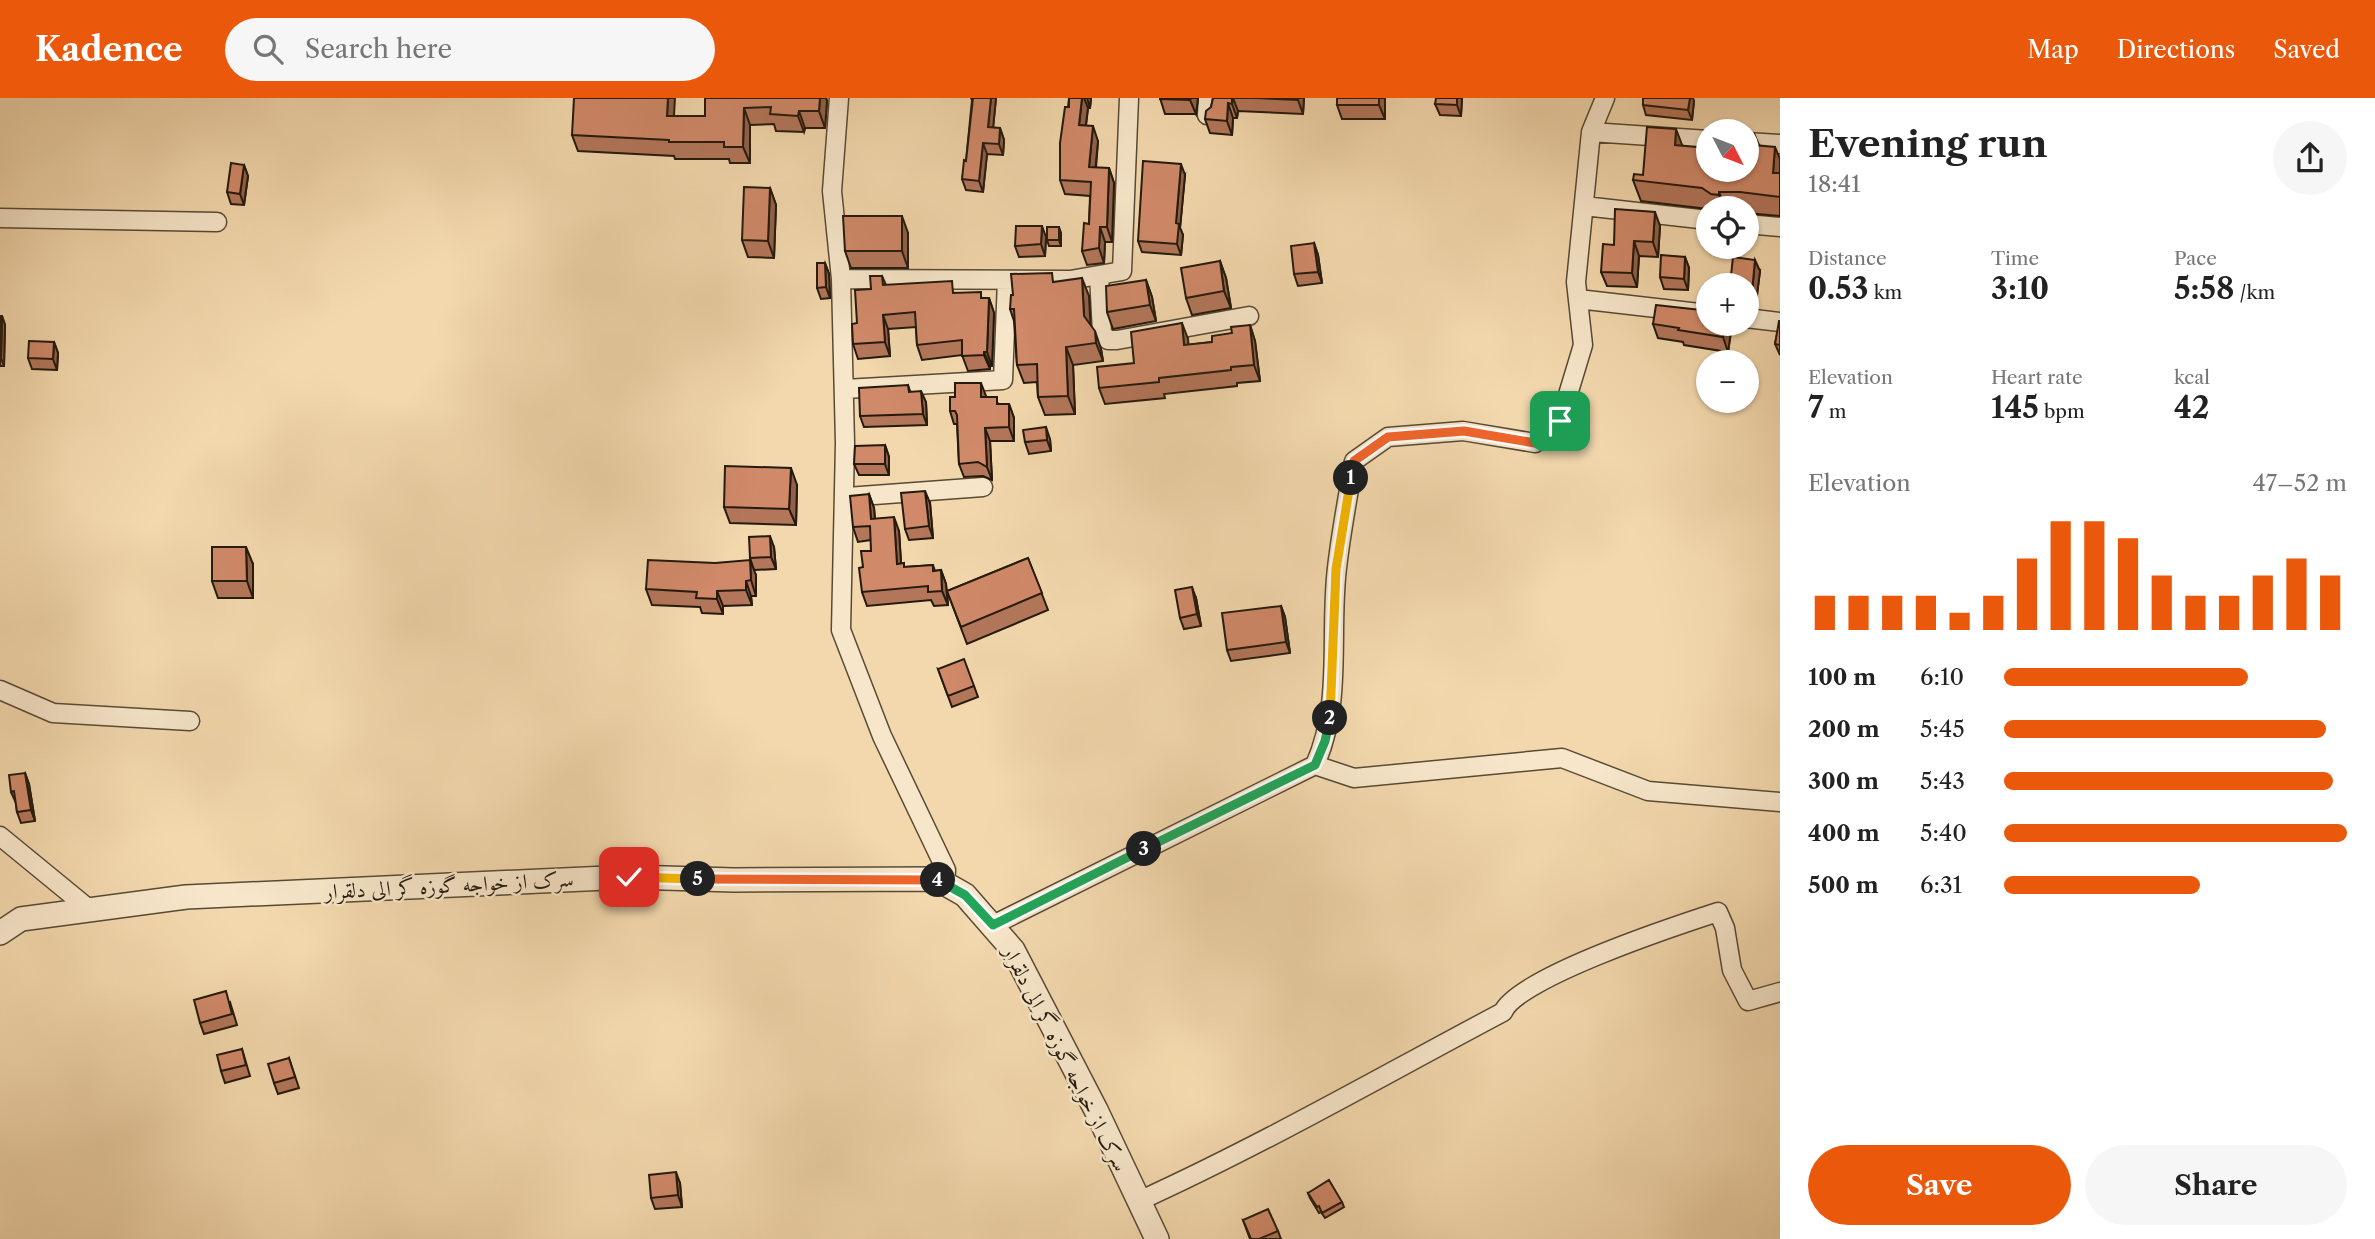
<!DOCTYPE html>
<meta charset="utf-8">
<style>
:root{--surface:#fff;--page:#f6f6f6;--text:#222;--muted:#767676;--accent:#ea580c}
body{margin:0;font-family:"Libre Caslon Text",Amiri,serif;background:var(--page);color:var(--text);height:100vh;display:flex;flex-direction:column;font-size:26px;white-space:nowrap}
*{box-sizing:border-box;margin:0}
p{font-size:23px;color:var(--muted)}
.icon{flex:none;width:38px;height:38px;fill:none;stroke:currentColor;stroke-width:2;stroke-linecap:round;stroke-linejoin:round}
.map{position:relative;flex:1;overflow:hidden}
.details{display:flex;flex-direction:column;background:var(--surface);width:595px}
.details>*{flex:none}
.needle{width:46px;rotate:132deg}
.fabs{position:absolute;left:1696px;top:21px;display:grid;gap:14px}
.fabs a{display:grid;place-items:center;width:63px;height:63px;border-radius:50%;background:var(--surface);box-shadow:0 2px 5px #0004;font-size:35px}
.pin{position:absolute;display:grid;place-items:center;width:60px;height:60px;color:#fff;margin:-30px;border-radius:14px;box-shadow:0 4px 10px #0006}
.km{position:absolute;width:35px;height:35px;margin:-18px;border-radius:50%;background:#222;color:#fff;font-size:19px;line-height:35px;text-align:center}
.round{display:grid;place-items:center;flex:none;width:74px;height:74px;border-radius:37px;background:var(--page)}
.head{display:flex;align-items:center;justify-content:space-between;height:119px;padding:0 28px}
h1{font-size:38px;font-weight:800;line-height:52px}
.figures{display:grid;grid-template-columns:repeat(3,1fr);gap:10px;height:119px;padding:7px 28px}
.figures div{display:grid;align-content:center}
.figures b{font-size:30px;font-weight:800}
.figures small{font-size:19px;font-weight:400}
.figures p{font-size:19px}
.chart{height:196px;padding:14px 28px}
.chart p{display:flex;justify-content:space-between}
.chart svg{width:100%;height:126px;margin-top:7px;stroke:var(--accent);stroke-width:6}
.action{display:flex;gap:14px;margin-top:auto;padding:14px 28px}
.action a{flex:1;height:80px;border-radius:42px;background:var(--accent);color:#fff;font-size:28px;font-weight:800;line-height:80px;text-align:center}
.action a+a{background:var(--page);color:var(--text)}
ul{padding:0 28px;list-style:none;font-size:23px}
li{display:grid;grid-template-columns:112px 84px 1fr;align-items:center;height:52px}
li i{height:18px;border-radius:9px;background:var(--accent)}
header{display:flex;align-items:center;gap:42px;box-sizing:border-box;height:98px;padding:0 35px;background:var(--accent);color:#fff}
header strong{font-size:33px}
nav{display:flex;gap:38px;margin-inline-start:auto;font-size:24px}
.search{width:490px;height:63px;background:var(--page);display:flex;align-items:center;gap:18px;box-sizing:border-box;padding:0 24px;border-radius:38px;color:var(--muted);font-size:26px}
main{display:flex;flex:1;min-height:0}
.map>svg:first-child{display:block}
</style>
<header>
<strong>Kadence</strong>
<div class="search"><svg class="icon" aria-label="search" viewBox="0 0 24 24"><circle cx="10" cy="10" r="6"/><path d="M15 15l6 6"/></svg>Search here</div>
<nav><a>Map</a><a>Directions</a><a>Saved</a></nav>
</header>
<main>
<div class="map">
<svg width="1780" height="1141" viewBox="0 0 1780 1141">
<rect width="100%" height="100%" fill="#f3d8ad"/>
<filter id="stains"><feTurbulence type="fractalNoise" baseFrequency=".00286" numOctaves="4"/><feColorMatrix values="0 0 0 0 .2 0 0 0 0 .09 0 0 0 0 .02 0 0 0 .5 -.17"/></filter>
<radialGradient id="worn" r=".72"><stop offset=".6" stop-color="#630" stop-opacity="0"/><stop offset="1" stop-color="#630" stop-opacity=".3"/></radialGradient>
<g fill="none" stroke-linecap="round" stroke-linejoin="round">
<g stroke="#584a35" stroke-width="21">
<path id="minor" d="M839,0L832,93L841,181
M1207,17L1208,0
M1591,34L1708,42
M1746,44L1780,46
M1584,108L1708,122
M0,120L217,124
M1746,126L1780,129
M1099,177L1102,235L1108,242H1117L1249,218
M1578,201L1708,216
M1746,220L1780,224
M845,291L1003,282L1007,182
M847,399L983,389
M0,592L53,615L190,623
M1315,667C1343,604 1329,536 1337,470C1341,434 1348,398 1354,363L1388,339L1463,333L1535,345L1560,323L1583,247L1576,184L1591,34L1605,0
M0,738L89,811
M945,786L946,772L882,638L841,532L845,345L841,181L1070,182L1122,173L1129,0
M993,827L1315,667L1354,680L1562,660L1648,693L1780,704
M1139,1103C1264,1046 1382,978 1503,914C1517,880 1678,827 1718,814L1725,830L1732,872L1748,903L1780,894"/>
</g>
<g stroke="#584a35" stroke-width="26">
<path id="tertiary" d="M0,835L21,821L186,799L629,779L734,782L937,781L965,797L1013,852L1096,1012L1157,1141"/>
</g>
<use href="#minor" stroke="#f7e6ca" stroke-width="18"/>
<use href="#tertiary" stroke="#f7e6ca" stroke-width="23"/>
</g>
<path fill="#b3765a" stroke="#241a0d" stroke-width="2" d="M705,0H826L827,3L825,30H805L804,34L776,33L774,26L750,27V65H730L729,61H675L674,58L578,53L572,37L674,18H705Z
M971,0H996L993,30H1000L1004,42L1003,57L987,56L983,94L966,92L962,81L966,63L972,2Z
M1069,0H1091L1090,10H1088L1086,28L1098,43L1096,70H1109L1114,85L1112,144H1105L1104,165L1087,167L1082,153L1089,126L1090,98L1065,96L1060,82Z
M1160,0H1198L1196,16H1165Z
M1213,0H1304L1303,16L1238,13L1237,20H1233L1232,37L1210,35L1205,21L1211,9Z
M1385,0V21H1342L1337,7Z
M1462,0L1461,18L1440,17L1435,6Z
M1694,3L1692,22L1646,17L1643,7Z
M1754,36L1759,47L1780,61V118L1746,115V110L1708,111L1641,103L1633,82L1643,77L1682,47L1708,72Z
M244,67L248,78L244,107L231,106L227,94Z
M1185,77L1180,130L1183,137L1181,157L1142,154L1138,143Z
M770,90L776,107L774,160L748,159L742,142Z
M1660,128L1658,159L1639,158L1637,189L1607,188L1601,174L1614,147Z
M908,135V170H851L845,153Z
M1061,135V148H1049L1047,142Z
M1046,139L1045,158L1019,159L1015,148Z
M1314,145L1318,157L1322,185L1298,188L1294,176Z
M1685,159L1689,170L1688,192L1664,191L1660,179Z
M1220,163L1226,180L1231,210L1192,217L1186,200Z
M825,165L829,176L830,200L821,201L817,190Z
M1760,173L1756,205L1746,204V187Z
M882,178L886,187L956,195L983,200H989L994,215L992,268H990V271L968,273L962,257L922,262L917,247L916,229L888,231L890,258L858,261L853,246L857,225L871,191Z
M1146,182L1152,199L1156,223L1113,231L1107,214Z
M1055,184L1089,198L1090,226L1101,251L1103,263L1073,267L1075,316L1045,317L1038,299L1037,284L1024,285L1017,267L1014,223L1010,211Z
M0,218H2L5,227L4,268H0Z
M1780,223V257L1775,246Z
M1653,226H1732L1728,254L1684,247L1683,244L1658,240Z
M1250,227L1255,243L1260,283L1237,285V288L1164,296L1165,300L1105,306L1099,290L1134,265L1188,241V247L1212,244Z
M54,244L58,255L57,272L32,271L28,260Z
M908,287L910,293L926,304L927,327L864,329L860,318Z
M986,299L999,306H1009L1014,320V343H990L992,382L983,378L964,379L959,366L957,326H954L950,313Z
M1050,341L1051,353L1029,356L1025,344Z
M885,347L889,359V377H859L854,366Z
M797,387L796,427L730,425L724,409Z
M869,396L874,410L875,421L899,433L901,465L905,469L933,467L935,473L941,472L946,486L948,507L934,508L931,502L867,508L862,494L863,469L871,453V442L858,444L853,429Z
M930,405L933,440L909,442L905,431Z
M774,449L776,471L754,472L750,460Z
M1028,460L1048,512L967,546L947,493Z
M253,466V500H218L212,483Z
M756,477V498H751L752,507L723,508V516L702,515L700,509L652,507L646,491Z
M1196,500L1201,528L1184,531L1180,520Z
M1281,508L1285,519L1290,555L1231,563L1227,552Z
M938,571L974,588L978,599L952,609Z
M25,675L29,686L35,723L21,725L17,714L16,705L11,694Z
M230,904L237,927L204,936L200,925Z
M242,951L250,978L225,985L221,973Z
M289,960L299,990L278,996L274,985Z
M680,1085L682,1109L655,1111L651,1100Z
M1308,1095L1342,1104L1344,1109L1325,1120L1321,1114L1319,1115L1310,1100Z
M1243,1122L1278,1133L1281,1141H1250Z"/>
<path fill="#92604a" stroke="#241a0d" stroke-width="2" d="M668,0H675L673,34L667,18Z
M820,0H826L827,3L825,30L819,13Z
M991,0H996L992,41L988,29Z
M1082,0H1084L1088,10L1084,41L1079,27Z
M1087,0H1091L1090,10Z
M1191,0H1198L1196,16L1190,2Z
M1233,0L1238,13L1237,20L1232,6Z
M1298,0H1304L1303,16L1298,2Z
M1379,0H1385V21L1379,7Z
M1457,0H1462L1461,18L1457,7Z
M1690,0H1693L1694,3L1692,22L1688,12Z
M1228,5L1233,20L1232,37L1227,23Z
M744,10L750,27V65L743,49Z
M799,13L805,30L804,34L798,18Z
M1093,28L1098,43L1094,84L1089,69Z
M1000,30L1004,42L1003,57L999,46Z
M1676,31L1684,52L1675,47Z
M1754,36L1762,56L1754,47Z
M983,45L987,56L983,94L979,83Z
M1775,49L1780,61V95L1773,75Z
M1181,66L1185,77L1180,130L1183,137L1181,157L1177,146L1176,125Z
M244,67L248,78L244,107L240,96Z
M1109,70L1114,85L1112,144L1107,129Z
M770,90L776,107L774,160L768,143Z
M1719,94L1725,110H1723L1719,97Z
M1655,114L1660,128L1658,159L1653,144Z
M902,118L908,135V170L902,153Z
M1042,128L1046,139L1045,158L1041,146Z
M1059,129L1061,135V148L1059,142Z
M1100,129L1105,144L1104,165L1099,150Z
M1634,143L1639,158L1637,189L1632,175Z
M1314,145L1318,157L1322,185L1318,174Z
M1685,159L1689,170L1688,192L1684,181Z
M1755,162L1760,173L1756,205L1752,194Z
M1220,163L1226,180L1231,210L1224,193Z
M825,165L829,176L830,200L826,189Z
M1082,180L1089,198L1091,236L1084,218Z
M1146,182L1152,199L1156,223L1150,207Z
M989,200L994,215L992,268L987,254Z
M883,217L888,231L890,258L885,244Z
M2,218L5,227L4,268L1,260Z
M1182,225L1188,241L1190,263L1184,247Z
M1725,226H1732V227L1728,254L1723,239Z
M1250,227L1255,243L1260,283L1254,267Z
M1095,233L1101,251L1103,263L1096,245Z
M54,244L58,255L57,272L53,261Z
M1066,249L1073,267L1075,316L1068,298Z
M984,254L990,268V271L984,257Z
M981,285L986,298V312L981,299Z
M921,293L926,304L927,327L923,316Z
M1009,306L1014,320V343L1009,329Z
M1046,329L1050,341L1051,353L1047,342Z
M985,330L990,343L992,382L987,369Z
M885,347L889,359V377L885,366Z
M791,370L797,387L796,427L789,411Z
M925,393L930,405L933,440L929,428Z
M869,396L874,410L876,435L871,421Z
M894,419L899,433L902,480L897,466Z
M770,438L774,449L776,471L771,459Z
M246,449L253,466V500L247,483Z
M750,462L756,477V498L751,482Z
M941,472L946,486L948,507L942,493Z
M746,483L751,498L752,507L746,492Z
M1192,489L1196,500L1201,528L1197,516Z
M717,493L723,508V516L717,501Z
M1281,508L1285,519L1290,555L1286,544Z
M25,675L29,686L35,723L31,712Z
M676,1074L680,1085L682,1109L678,1097Z"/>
<path fill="#d08969" stroke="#241a0d" stroke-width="2" d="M574,0H668L667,18H705V0H820L819,13H799L798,18L770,16L771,9L744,10L743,49H724V44H669V42L572,37Z
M973,0H991L988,29L1000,30L999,46L983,45L979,83L962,81L964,62L966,63Z
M1069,0H1082L1079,27L1093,28L1089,69L1109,70L1107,129H1100L1099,150L1082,153L1084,125L1089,126L1091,84L1060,82V45L1065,9H1069Z
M1160,0H1191L1190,2L1160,1Z
M1213,0H1232V6L1228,5L1227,23L1205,21L1206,13L1211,9Z
M1256,0H1298V2Z
M1337,0H1379V7H1337Z
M1436,0H1457V7L1435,6Z
M1643,0H1690L1688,12L1643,7Z
M1647,29L1676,31L1675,47L1708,50V72H1746V35L1754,36V47L1775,49L1773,75H1780V99L1740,94H1719V97L1711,96L1702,90L1633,82L1634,76L1643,77Z
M1717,31L1733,33H1717Z
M1143,63L1181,66L1176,125L1179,126L1177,146L1138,143Z
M231,65L244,67L240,96L227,94Z
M744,89L770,90L768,143L742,142Z
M1615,111L1655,114L1653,144L1634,143L1632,175L1601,174L1603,146L1614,147Z
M843,118H902V153H845Z
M1016,128H1042L1041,146L1015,148Z
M1047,129H1059V142H1047Z
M1314,145L1318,174L1294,176L1291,148Z
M1661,157L1685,159L1684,181L1660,179Z
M1733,159L1755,162L1752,194L1746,193V187H1730Z
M1220,163L1224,193L1186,200L1181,170Z
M817,165H825L826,189L817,190Z
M1052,175L1053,184L1082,180L1084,218L1095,233L1096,245L1066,249L1068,298L1038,299L1037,266L1017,267L1014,211H1010L1011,197H1013L1011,176Z
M870,178H882L883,187L952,183L953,195L981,194V200H989L987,254H984V257L962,258V242L917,247L915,214L883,217L885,244L853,246L852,226L857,225L855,192L871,191Z
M1146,182L1150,207L1107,214L1106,188Z
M1656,207L1701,212L1708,210V226H1725L1723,239L1678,232L1679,230L1653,226Z
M0,218H2L1,260H0Z
M1779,223H1780V247L1775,246Z
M1182,225L1184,247L1212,244V238L1232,235L1231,229L1250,227L1254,267L1231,269V272L1159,280V284L1099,290L1097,269L1134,265L1131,234Z
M29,243L54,244L53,261L28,260Z
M955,285H981V299H997V306H1009V329L985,330L987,369L978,364L959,366L957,317L955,313H950V299H955Z
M908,287L909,294L921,293L923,316L860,318L859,290Z
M1046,329L1047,342L1025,344L1023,332Z
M885,347V366H854L855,348Z
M725,368L791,370L789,411L724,409Z
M925,393L929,428L905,431L901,395Z
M869,396L871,421L894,419L897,466L904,465V469L933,467V473L941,472L942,493L928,494V488L862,494L859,470L863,469L861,453H871L870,428L853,429L850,398Z
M770,438L771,459L750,460L749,439Z
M212,449H246L247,483H212Z
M1028,460L1042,495L961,529L947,493Z
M648,462L715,465L750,462L751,482L746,483V492L717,493V501L696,500L697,494L646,491Z
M1192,489L1197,516L1180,520L1175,492Z
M1281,508L1286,544L1227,552L1222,515Z
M964,561L974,588L948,598L938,571Z
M25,675L31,712L17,714L14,693L11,694L9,677Z
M226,893L232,916L200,925L194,902Z
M242,951L246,967L221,973L217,957Z
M289,960L295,979L274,985L268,966Z
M676,1074L678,1097L651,1100L649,1077Z
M1329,1082L1342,1104L1322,1115L1319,1108L1317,1109L1308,1095Z
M1268,1111L1278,1133L1259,1141H1251L1243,1122Z"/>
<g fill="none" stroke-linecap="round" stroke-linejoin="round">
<g stroke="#fff" stroke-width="14">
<path id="split-1" d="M1351,380L1354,363L1388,339L1464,333L1535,345L1560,323"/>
</g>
<g stroke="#fff" stroke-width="14">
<path id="split-2" d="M1330,620L1336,471L1351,380"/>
</g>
<g stroke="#fff" stroke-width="14">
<path id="split-3" d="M1144,751L1315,667L1325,643L1330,620"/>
</g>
<g stroke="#fff" stroke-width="14">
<path id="split-4" d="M938,782L965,797L993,827L1144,751"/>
</g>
<g stroke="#fff" stroke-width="14">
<path id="split-5" d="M698,781L938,782"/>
</g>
<g stroke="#fff" stroke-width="14">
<path id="split-6" d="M629,779L698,781"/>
</g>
<use href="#split-1" stroke="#f0652b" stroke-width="9"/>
<use href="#split-2" stroke="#f5b400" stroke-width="9"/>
<use href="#split-3" stroke="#22a559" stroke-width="9"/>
<use href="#split-4" stroke="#22a559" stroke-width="9"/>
<use href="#split-5" stroke="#f0652b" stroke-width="9"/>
<use href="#split-6" stroke="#f5b400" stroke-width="9"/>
</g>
<g text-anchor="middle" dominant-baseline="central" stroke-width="5" stroke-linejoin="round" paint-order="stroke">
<g font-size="21" fill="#241a0d" stroke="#f7e6ca">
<text transform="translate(449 787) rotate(-3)">سرک از خواجه گوزه گر الی دلقرار</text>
<text transform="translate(1066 960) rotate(63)">سرک از خواجه گوزه گر الی دلقرار</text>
</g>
</g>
<rect width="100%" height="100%" filter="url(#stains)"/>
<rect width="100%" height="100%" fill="url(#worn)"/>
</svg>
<div class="fabs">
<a><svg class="needle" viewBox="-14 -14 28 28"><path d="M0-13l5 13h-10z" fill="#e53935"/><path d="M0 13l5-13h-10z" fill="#767676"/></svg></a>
<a><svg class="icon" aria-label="locate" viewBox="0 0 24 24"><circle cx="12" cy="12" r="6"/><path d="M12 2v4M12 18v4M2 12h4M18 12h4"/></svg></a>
<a>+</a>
<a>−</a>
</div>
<div class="pin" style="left:1560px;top:323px;background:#1e9e55"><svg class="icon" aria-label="arrive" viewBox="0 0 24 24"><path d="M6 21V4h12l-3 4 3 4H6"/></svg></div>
<div class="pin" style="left:629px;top:779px;background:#d93025"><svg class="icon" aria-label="check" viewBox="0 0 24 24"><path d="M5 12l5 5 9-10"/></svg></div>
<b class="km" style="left:1351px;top:380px">1</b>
<b class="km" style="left:1330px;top:620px">2</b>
<b class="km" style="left:1144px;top:751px">3</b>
<b class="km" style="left:938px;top:782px">4</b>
<b class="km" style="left:698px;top:781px">5</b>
</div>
<section class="details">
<div class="head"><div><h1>Evening run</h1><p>18:41</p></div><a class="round"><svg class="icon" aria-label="share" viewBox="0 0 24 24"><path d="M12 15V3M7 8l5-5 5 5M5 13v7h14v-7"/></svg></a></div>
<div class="figures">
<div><p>Distance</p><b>0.53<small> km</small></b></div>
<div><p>Time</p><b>3:10</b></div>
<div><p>Pace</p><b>5:58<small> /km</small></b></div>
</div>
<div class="figures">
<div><p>Elevation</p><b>7<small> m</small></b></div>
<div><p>Heart rate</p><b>145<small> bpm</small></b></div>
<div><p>kcal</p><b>42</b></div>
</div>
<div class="chart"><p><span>Elevation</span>47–52 m</p>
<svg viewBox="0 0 160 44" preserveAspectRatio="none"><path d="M5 44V32M15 44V32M25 44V32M35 44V32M45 44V38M55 44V32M65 44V19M75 44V6M85 44V6M95 44V12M105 44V25M115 44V32M125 44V32M135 44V25M145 44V19M155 44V25"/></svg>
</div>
<ul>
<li><b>100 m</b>6:10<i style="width:71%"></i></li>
<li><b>200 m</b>5:45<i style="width:94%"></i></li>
<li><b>300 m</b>5:43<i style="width:96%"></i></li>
<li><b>400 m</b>5:40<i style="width:100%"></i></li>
<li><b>500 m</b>6:31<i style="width:57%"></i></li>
</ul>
<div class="action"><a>Save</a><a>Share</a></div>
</section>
</main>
